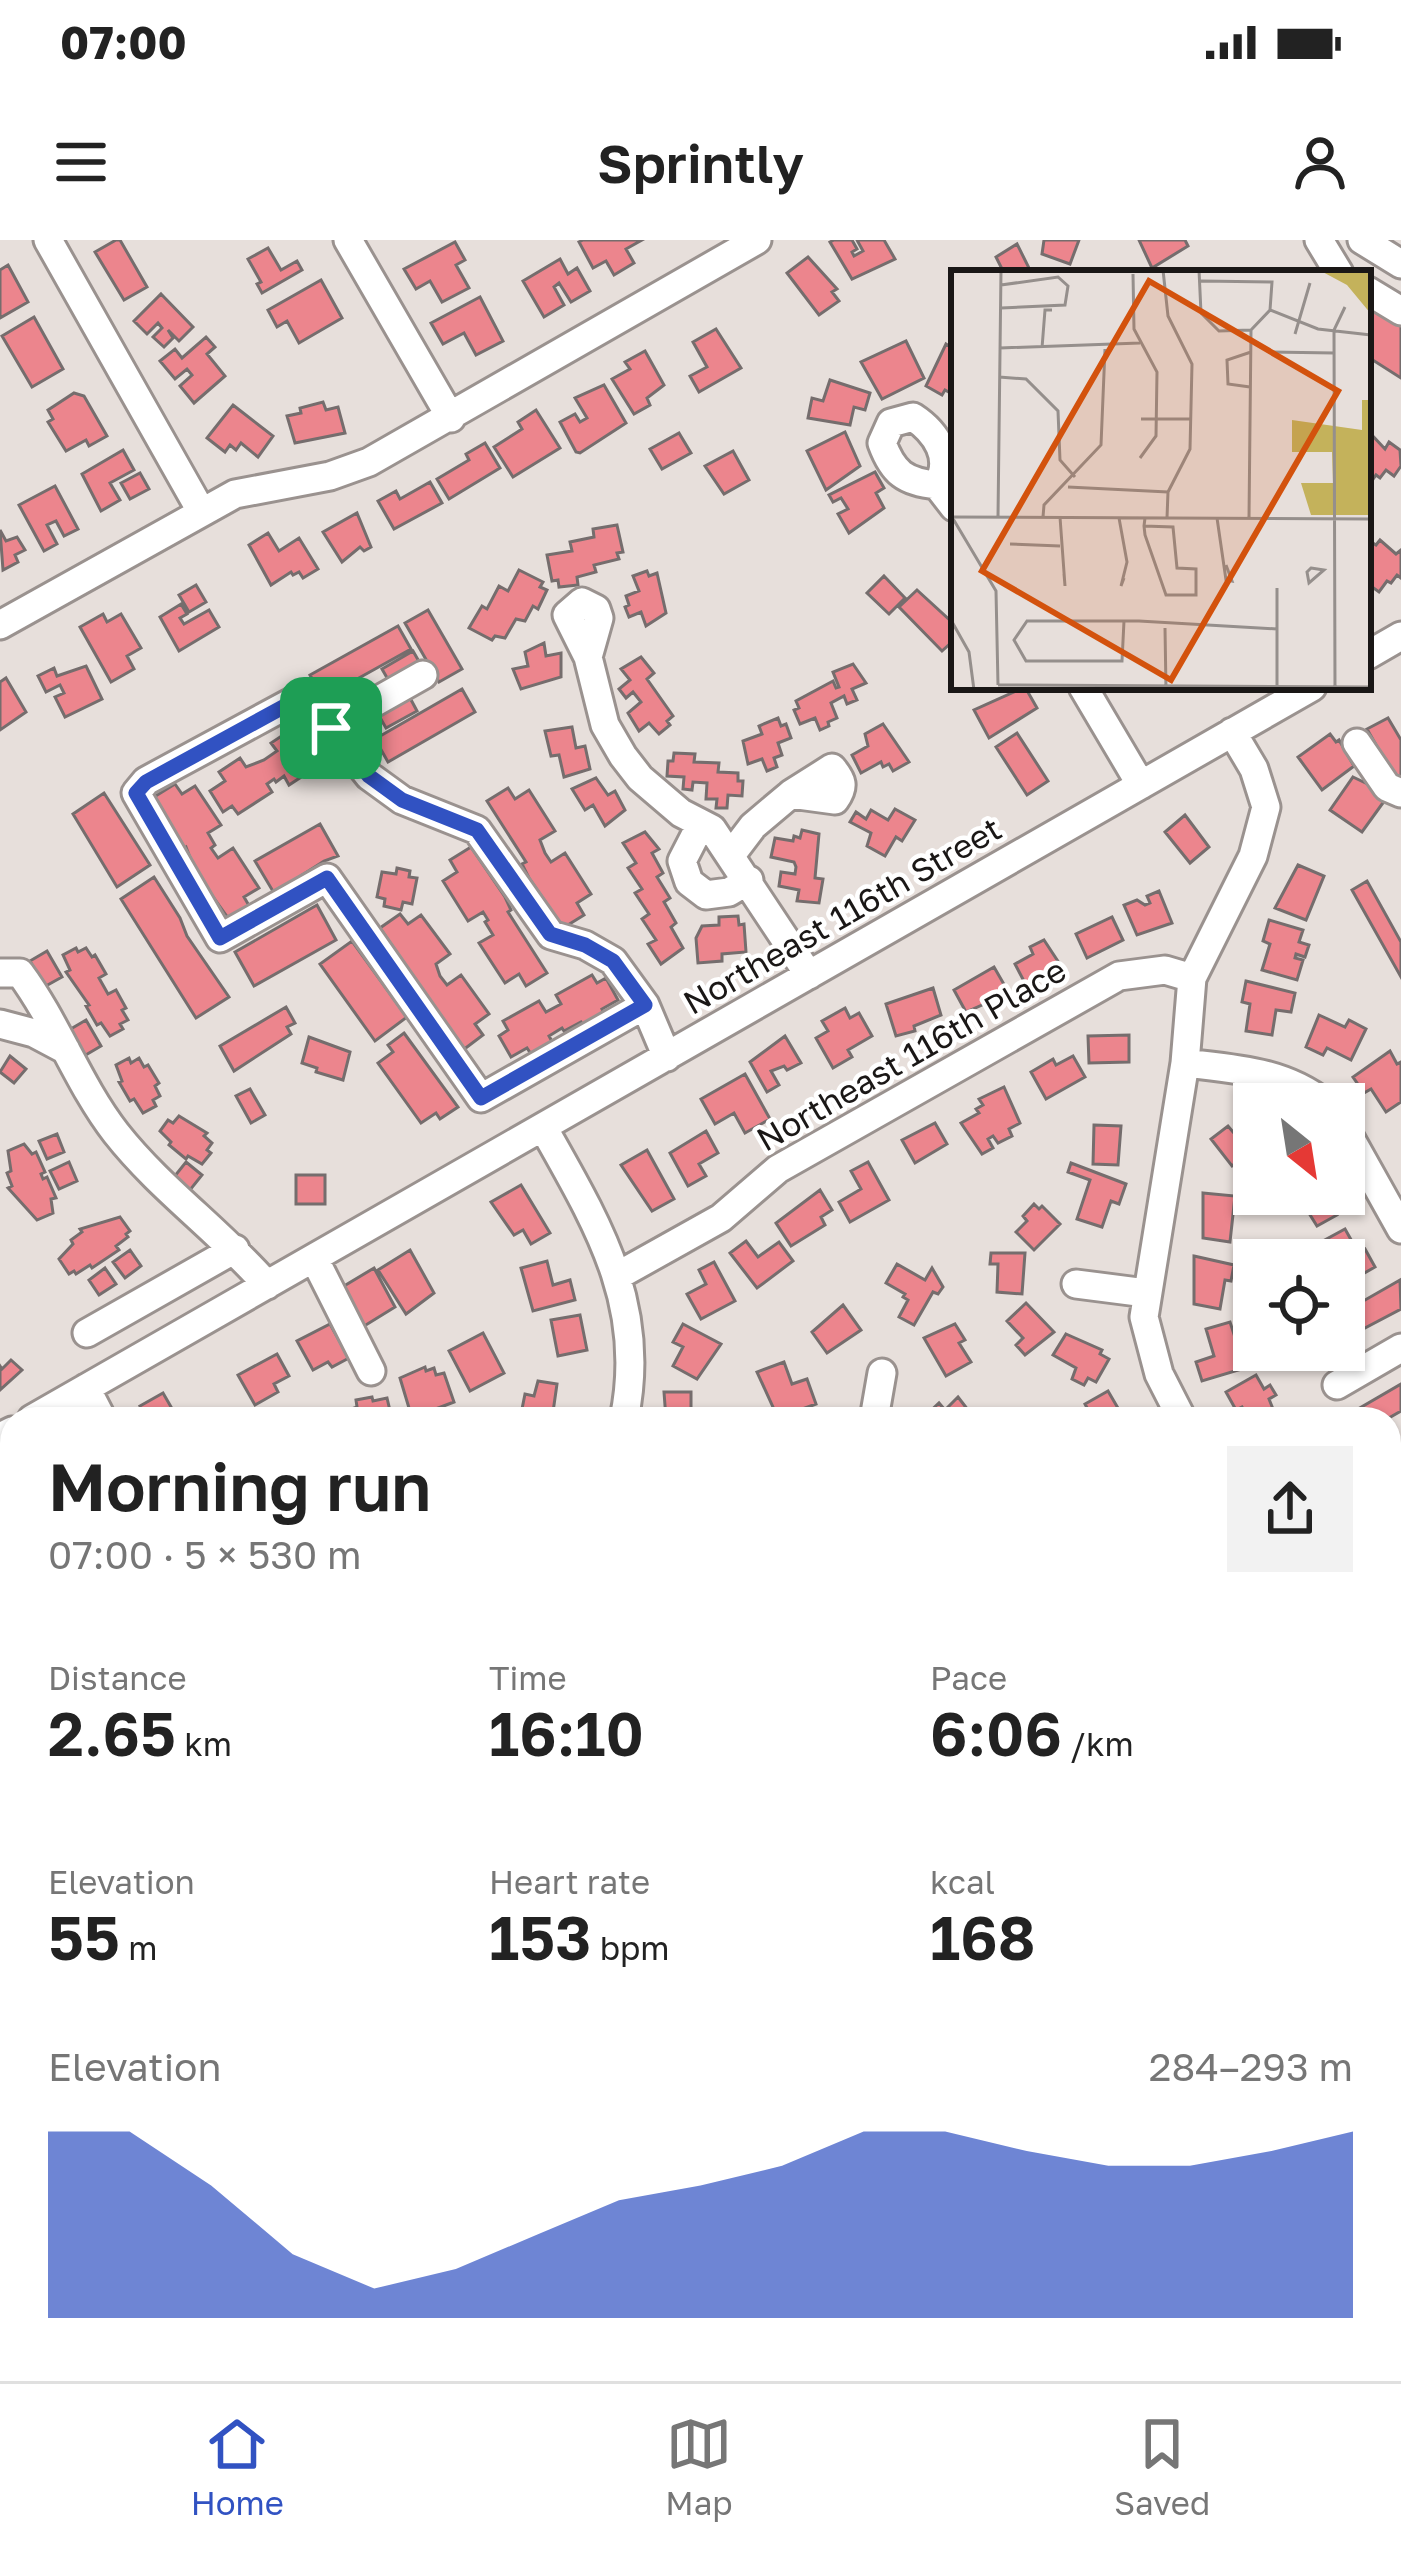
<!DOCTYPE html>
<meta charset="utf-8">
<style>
:root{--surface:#fff;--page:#f2f2f2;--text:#222;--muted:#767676;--line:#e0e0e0;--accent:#3152c2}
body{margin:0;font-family:"Golos Text",sans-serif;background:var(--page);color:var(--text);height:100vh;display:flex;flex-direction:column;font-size:45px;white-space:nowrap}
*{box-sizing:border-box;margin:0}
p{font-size:39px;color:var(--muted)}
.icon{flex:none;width:66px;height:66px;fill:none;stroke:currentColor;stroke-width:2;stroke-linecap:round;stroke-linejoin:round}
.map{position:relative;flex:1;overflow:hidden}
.side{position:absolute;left:0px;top:1167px;width:1401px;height:975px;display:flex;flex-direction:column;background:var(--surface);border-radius:36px 36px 0 0;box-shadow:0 3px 9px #0004}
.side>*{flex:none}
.needle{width:78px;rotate:150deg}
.tools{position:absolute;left:1233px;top:843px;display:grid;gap:24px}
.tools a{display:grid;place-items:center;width:132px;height:132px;border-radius:0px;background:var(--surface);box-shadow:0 3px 9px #0004;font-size:60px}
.pin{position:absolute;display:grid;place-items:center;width:102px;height:102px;color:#fff;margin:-51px;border-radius:24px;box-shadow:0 6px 18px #0006}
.round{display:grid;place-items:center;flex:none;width:126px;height:126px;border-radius:0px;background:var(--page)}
.overview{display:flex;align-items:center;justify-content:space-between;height:204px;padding:0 48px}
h1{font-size:66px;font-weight:600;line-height:90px}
.metrics{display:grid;grid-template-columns:repeat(3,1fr);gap:18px;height:204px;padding:12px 48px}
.metrics div{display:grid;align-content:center}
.metrics b{font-size:60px;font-weight:600}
.metrics small{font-size:33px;font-weight:400}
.metrics p{font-size:33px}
.chart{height:336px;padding:24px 48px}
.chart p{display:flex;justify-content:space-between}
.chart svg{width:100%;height:216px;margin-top:12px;fill:var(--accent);opacity:.7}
.status{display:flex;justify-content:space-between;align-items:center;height:84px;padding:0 60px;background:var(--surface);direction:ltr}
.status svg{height:33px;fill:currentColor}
header{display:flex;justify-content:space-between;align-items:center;height:156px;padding:0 48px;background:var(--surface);font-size:54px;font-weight:600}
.dock{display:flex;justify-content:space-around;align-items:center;height:168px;border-top:3px solid var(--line);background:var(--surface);font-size:33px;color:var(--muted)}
.dock a{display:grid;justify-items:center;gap:6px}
.dock .on{color:var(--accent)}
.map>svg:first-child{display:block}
</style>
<div class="status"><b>07:00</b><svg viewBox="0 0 49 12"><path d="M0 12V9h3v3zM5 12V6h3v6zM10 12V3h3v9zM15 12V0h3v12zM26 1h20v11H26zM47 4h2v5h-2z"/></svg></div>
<header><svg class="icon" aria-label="menu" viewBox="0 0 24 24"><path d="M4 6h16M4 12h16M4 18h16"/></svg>Sprintly<svg class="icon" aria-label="person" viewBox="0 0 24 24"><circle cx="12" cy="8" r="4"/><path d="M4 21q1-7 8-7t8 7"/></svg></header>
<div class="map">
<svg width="1401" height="2141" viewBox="0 0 1401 2141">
<rect width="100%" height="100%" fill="#e7dfdb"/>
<path fill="#c4b25b" d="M12,1684V1915L0,1922V1691Z"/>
<path fill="#ec858d" stroke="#756d6d" stroke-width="3" d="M116,0H120L147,47L124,60L95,12Z
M583,0H642L626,9L634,23L614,35L606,21L593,28L579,2Z
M834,0H852L857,9L852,12L854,16L863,11L857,0H884L895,19L852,39L830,2Z
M1044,0H1079L1070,24L1042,14Z
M1139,0H1185L1188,6L1152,28Z
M455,2L465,20L456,25L469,48L442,62L430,41L416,49L404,29Z
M1017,4L1031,32L1004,33L996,17Z
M268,8L281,30L297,21L302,30L262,53L257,44L261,42L248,19Z
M808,17L837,49L832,52L839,61L819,75L787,33Z
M560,19L568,34L577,28L590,51L571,62L559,43L554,47L564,65L544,77L523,41Z
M8,25L28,62L0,78V30Z
M321,40L342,78L299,103L287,81L277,87L268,70Z
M161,54L193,87L179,101L168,90L173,98L164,107L153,97L162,88L158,83L147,94L134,81Z
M480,57L503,101L476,115L464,93L443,104L431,83Z
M1368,59L1401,80V138L1368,117Z
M34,77L63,129L32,147L2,96Z
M716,89L741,128L699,152L690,136L707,127L693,102Z
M206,97L215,107L207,114L225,136L194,163L180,146L192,135L187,129L175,139L160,121L175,109L182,118Z
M906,101L924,138L882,159L861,122Z
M946,104L954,109V155L945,150L942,155L926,146Z
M645,111L664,145L647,158L650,165L634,174L612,139L630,129L625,122Z
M830,140L870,153L865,170L854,167L850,185L808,178L812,158L823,161Z
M604,145L626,183L580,213L576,212L560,182L575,174L580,182L587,178L575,158Z
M74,153L84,156L107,196L89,206L86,200L66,211L48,182L53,179L48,170Z
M323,162L326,170L338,167L345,193L295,203L287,176L301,173L300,168Z
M233,165L273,196L258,217L241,203L236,210L230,205L225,212L207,198Z
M536,170L560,208L513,237L494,207L522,189L518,182Z
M845,192L860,226L826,250L807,211Z
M679,193L691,213L662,229L650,209Z
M1370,193L1385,209L1389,202L1400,210L1401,226L1394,236L1386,230L1380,238L1376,235L1369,245Z
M485,203L500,228L449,259L437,239L469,220L466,214Z
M123,210L134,230L110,243L120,260L101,271L82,234Z
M733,211L749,240L724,254L705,226Z
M875,232L884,248L876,253L884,268L849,293L838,274L848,269L841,258L833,262L829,255Z
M140,233L149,249L130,259L121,243Z
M430,242L442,263L394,289L378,261L396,251L400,259Z
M55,246L78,289L64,296L56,281L47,285L57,304L44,311L19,265Z
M357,273L371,307L364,311L360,307L342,322L323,292Z
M617,285L623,312L617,313L619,319L594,325L596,332L577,337L578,345L559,347L558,340L552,341L547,315L572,311L570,302L594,297L593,289Z
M0,290L6,301L17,297L25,310L15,315L18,322L3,330Z
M268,293L279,311L299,298L318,329L303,338L299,332L293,335L291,332L271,345L249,305Z
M1368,294V300L1376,305L1380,300L1396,314L1401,310V338L1397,335L1391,343L1387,341L1379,352L1368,344L1371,334L1368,332Z
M519,330L543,342L540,347L547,350L538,369L533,366L525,381L516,379L505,398L495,396L492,400L469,388L482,366L487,369L499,346L508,351Z
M647,331L649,336L657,333L666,373L646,386L641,372L629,377L625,367L629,365L626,356L639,351L633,336Z
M884,336L905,358L889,374L867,353Z
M196,345L206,362L189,372L179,355Z
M917,350L954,384V400L942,411L899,367Z
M181,364L187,374L180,378L184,384L209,370L219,387L179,411L160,377Z
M428,370L462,429L439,442L405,383Z
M103,374L107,382L121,374L141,408L127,416L134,429L111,442L80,387Z
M398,386L411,409L323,458L310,435Z
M544,403L546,416L561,413V437L521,449L513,429L528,426L525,412Z
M413,411L421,425L390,443L382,429Z
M641,417L654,433L647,439L673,476L667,481L670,485L659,494L649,483L639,491L628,473L641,462L633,452L626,458L619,449L630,440L621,429Z
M853,424L866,443L852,449L857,460L847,464L844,456L831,463L837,478L828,482L829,486L820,490L815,478L800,484L794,470L799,468L796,461L833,441L836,448L839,447L833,432Z
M86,426L102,459L65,477L55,457L64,453L60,445L46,452L38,436L54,428L57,436Z
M6,438L26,472L0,490V442Z
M1025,447L1037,468L989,498L974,470Z
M462,449L475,472L388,522L375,499Z
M409,456L417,471L386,488L378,474Z
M778,478L781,486L786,484L791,498L778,503L782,515L774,518L777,527L767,531L762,519L748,524L743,501L762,494L759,486Z
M1388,478L1401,500V540L1397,542L1367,489Z
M883,484L909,522L893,531L889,524L883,527L881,522L861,533L852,515L868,506L865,494Z
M313,487L327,508L318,514L324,522L289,545L284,536L276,542L274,539L267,544L272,552L238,574L232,566L223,572L210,551L225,541L219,532L240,518L246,527L264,520L277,511L271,503L292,489L297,497Z
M572,487L576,508L585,506L590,529L564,537L559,515L551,516L545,491Z
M1017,493L1048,541L1027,555L996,507Z
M1330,494L1336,502L1339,500L1354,526L1322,550L1298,517Z
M674,513L695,514L694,522L719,523L718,532L738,533V541H743L742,556L728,555L727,568H716L717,559H706L707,543L693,542L692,550L683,549L684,537L667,536L668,521H673Z
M1353,537L1380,550L1385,560L1362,592L1330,570Z
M596,538L608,555L615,551L625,570L605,586L593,565L585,570L572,549Z
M175,544L182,554L195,546L221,585L208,593L215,605L211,608L218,618L233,608L259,648L244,657L251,669L231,682L196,633L186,607L183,609L158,571L162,569L154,557Z
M508,548L515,559L529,550L555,591L540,600L545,613L551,622L565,613L591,654L577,663L584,675L563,688L529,638L522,624L526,622L487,561Z
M104,553L150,625L117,647L73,574Z
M895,569L915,580L902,601L896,597L885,616L867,606L871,593L850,582L856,572L866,579L871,570L888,580Z
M1185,575L1209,607L1190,623L1165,592Z
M320,584L338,616L324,621L274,653L255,621Z
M802,590L819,594L815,638L823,639L819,663L797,661L799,650L779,646L781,632L795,634L796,627L794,622L771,617L775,598L793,601L794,596L800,598Z
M645,592L659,609L652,613L663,633L657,637L670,658L664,662L676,683L671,687L683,708L661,724L648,704L656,700L642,679L649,674L635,653L642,649L628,628L636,623L623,603Z
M471,607L505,657L511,670L508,672L547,733L526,746L519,734L505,743L479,703L493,695L485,682L488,680L483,672L468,681L443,641L457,632L450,620Z
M1298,625L1324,636L1306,680L1275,668Z
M397,628L410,631L409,637L417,638L412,664L403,662L401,670L384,666L385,659L377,657L382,632L396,634Z
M154,637L180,678L187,696L229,757L196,778L121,659Z
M1367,641L1401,702V737L1352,650Z
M1159,651L1172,683L1137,695L1124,665L1137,660L1145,665L1150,663L1147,656Z
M317,665L336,700L254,746L235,712Z
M400,674L408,684L421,675L450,714L436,724L440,736L447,745L461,735L489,774L475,784L483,795L463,810L380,688Z
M738,676L739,685L744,684L746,712L722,714V721L698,723L696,698L702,686L719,685V677Z
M1112,677L1123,700L1087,718L1076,694Z
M1269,680L1303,690L1299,702L1309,705L1305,717L1296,714L1295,718L1303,720L1297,740L1262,730L1270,704L1263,701Z
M1044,700L1063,729L1027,747L1015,724L1033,714L1030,707Z
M352,701L407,777L375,801L320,724Z
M76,708L78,712L86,708L92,717L95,715L106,734L99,738L108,754L116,750L126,768L122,770L128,780L120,784L123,789L110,796L101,783L97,785L86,766L89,765L66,732L70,730L63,715Z
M47,711L62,737L44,747L30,721Z
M994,727L1009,753L966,772L954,750Z
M592,735L597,743L606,738L618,760L602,769L607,778L586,790L581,782L564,791L562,788L549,796L554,805L533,817L527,808L511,817L499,796L508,790L503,781L539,761L546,772L561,764L556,755Z
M1246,741L1295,753L1291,772L1276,770L1272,795L1246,791L1250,764L1242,762Z
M933,748L941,775L914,786L915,791L896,796L886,764Z
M286,767L295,783L287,787L291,794L234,831L220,806Z
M845,768L850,778L859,773L872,796L848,810L852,817L833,828L816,798L828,791L822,781Z
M1319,775L1345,787L1349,780L1366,789L1351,820L1327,808L1323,815L1306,807Z
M86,780L101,806L84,816L69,790Z
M404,793L458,867L440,879L436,873L421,883L378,823L393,812L388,805Z
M1129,795V822L1089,823L1088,796Z
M785,796L801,823L787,830L784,826L771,831L779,845L767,852L750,822Z
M309,797L350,812L343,840L316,832L317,828L302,823Z
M1390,811L1397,824L1401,822V862L1386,872L1371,849L1364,853L1353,837Z
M10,816L26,829L14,843L0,832Z
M1073,816L1085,837L1046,859L1031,832L1053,819L1056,825Z
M129,818L131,823L139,818L144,827L148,825L159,843L155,846L160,856L153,860L156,866L143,873L134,859L130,861L119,842L122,841L116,825Z
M745,834L770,879L745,893L734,873L715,884L701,859Z
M1004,847L1020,883L1009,889L1012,896L998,903L993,896L988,899L993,908L982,914L961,883L979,873L976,869L983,865L979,859Z
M250,849L265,875L251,883L236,856Z
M179,876L207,893L204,896L212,903L207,910L211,913L202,924L188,916L186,919L169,905L171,902L160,891L168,880L173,883Z
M1254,876V909L1232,926L1211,899L1228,886L1233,892Z
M935,883L947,904L915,923L902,900Z
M1094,885L1121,886L1118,925L1093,924Z
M706,891L718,913L699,924L706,936L688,946L670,913Z
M57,894L64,912L47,919L39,901Z
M24,904L32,914L36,912L45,932L41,934L43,939L47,937L56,958L51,959L53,973L37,980L8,948L12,946L7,933L11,931L8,911Z
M647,910L674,959L652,971L621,925Z
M69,922L77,941L59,949L50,931Z
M186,922L202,935L190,950L174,937Z
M868,922L889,960L850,982L839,962L861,949L851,931Z
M1071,923L1126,944L1119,964L1111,961L1102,987L1077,979L1090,940L1068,932Z
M296,935H325V964H296Z
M521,945L550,993L531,1004L523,990L514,995L491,962Z
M820,950L832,970L821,977L825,985L791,1006L776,983Z
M1203,953L1235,956L1230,1002L1203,998Z
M1297,954H1336L1340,961L1332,965L1337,975L1317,986Z
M1034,964L1039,969L1042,966L1060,984L1034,1010L1016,992L1027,981L1023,976Z
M120,977L130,991L126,994L128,997L116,1006L119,1010L92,1028L90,1025L76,1034L74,1031L69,1034L59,1019L73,1004L71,1000L82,992L80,989Z
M1345,989L1358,1012L1365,1009L1375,1027L1345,1044L1344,1020H1332L1321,1002Z
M746,1001L758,1017L779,1002L793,1021L757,1048L730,1013Z
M130,1010L141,1026L125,1038L113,1022Z
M410,1010L434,1053L406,1074L378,1030Z
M991,1013H1025L1022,1054L997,1052L998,1024H990Z
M1194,1016L1234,1025L1231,1041L1225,1040L1220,1069L1194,1064Z
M547,1021L553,1045L570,1040L575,1060L533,1071L521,1028Z
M714,1022L735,1061L701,1079L687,1054L706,1044L699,1030Z
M897,1024L925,1040L932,1028L943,1047L938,1054L933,1052L914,1085L899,1077L908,1060L903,1057L905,1054L886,1043Z
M105,1028L116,1044L99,1055L89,1040Z
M374,1028L395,1067L361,1088L339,1049Z
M1400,1040L1401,1069L1344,1099V1072Z
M1026,1063L1054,1092L1025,1115L1016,1105L1023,1098L1007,1081Z
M843,1065L861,1090L827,1113L812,1092Z
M580,1075L587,1110L558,1116L551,1080Z
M1230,1082L1245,1128L1202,1141L1196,1122L1214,1116L1206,1089Z
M330,1084L349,1118L332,1127L328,1122L313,1130L297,1101Z
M683,1084L721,1104L697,1139L673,1126L683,1107L673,1102Z
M955,1084L965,1100L959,1103L971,1122L946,1136L924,1098Z
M483,1093L504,1133L470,1151L449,1111Z
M1066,1094L1102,1110L1100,1114L1109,1119L1096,1142L1088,1138L1084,1145L1072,1139L1076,1128L1053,1115Z
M277,1114L289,1136L274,1144L278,1152L255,1165L238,1135Z
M11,1120L22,1130L0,1150V1126L2,1129Z
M784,1122L792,1144L807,1139L816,1164L778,1178L757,1132Z
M425,1127L426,1131L434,1128L436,1135L444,1133L454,1162L412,1178L400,1138Z
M1256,1135L1264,1149L1270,1145L1276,1155L1269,1159L1277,1179H1249L1242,1167L1236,1170L1226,1152Z
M538,1141L557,1144L552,1179H520L525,1154L534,1156Z
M1401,1144V1171L1387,1179H1348L1346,1176Z
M1108,1151L1122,1175L1130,1171L1135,1179H1093L1085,1164Z
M664,1152H691V1176L697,1179H666Z
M163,1153L178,1179H148L140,1166Z
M372,1157L373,1161L387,1158L391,1175L340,1179L338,1174L357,1167L356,1160Z
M958,1157L975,1179H922L939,1163L945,1170Z
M12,1238V1280L0,1285V1243Z
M12,1381V1423L0,1410V1388Z
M1395,1409L1401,1420V1461L1389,1467V1412Z
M12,1505V1558L0,1536V1512Z
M1389,1773L1401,1790L1396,1803L1401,1820L1389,1828Z
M1392,2049L1401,2065V2097L1392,2102L1389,2051Z
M387,2130H421L427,2141H379L377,2135Z
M1070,2130H1104L1108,2141H1057L1056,2138Z
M1301,2130H1368V2131L1358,2141H1327L1324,2135L1308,2141Z"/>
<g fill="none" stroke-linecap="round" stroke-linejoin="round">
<g stroke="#9a928f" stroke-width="33">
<path id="minor" d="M48,0L201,271
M348,0L451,178
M1319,0L1339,33
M1362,0L1401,24
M1368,51L1401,71
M937,245C954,219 936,192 913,177L891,183L882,203C893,233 905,242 937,245L954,267
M0,385L235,254L330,236L369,222L757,0
M1368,415L1401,396
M588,417L567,375L582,362L596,369L599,378L588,417L605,485L623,516L640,538L681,573L712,589L809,735
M1083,447L1141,545
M331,487L423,435
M1357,503L1387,547L1401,553
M701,584L682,621L689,642L706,655L729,652L749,640
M731,615L753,586L791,554L835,560C845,546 842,540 832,528L791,554
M0,733H20C57,783 78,844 116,893C160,949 220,991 267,1045
M645,765L481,858L327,638L220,698L136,553L146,541L305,455L369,536L402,560L477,590L551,695L585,705L613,721L645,765L667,817
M0,784L34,793L66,810
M1185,823C1235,829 1284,831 1325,864
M543,887C597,983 648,1065 624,1179
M1344,887L1401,989
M314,1018L371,1131
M619,1035L721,978L778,929L1119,736L1165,730L1192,738
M1076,1044L1146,1053
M87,1093L235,1009
M1337,1145L1401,1108
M86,1148L102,1179
M32,1179L1312,447
M874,1179L882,1133
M1182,1179L1159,1134L1144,1077L1185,823L1192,738L1253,616L1266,567L1254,529L1232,492
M0,1197L12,1191
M0,1328L4,1335L0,1353
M1389,1549L1401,1570
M1389,1647L1401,1640
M1389,1915L1401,1935
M0,2074L12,2096
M31,2130L37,2141
M642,2130L648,2141
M1000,2130L1013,2134
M1261,2130L1268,2141
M502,2141L518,2132
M751,2141L770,2130"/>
</g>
<use href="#minor" stroke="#fff" stroke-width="27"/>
</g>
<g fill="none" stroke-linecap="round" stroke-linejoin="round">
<g stroke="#fff" stroke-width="24">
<path id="route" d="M305,455L369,536L402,560L477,590L550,694L585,705L613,721L645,765L481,858L327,638L220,698L136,553L146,542Z"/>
</g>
<use href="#route" stroke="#3152c2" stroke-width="15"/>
</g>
<g text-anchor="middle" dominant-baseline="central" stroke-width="9" stroke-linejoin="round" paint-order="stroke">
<g font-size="33" fill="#1a1716" stroke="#fff">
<text transform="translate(842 675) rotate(-30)">Northeast 116th Street</text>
<text transform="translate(911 814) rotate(-30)">Northeast 116th Place</text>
</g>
</g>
<g transform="translate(951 30)">
<rect width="420" height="420" fill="#e7dfdb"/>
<path d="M368,0H420V44L396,15ZM411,130H420V245H360L350,213H382L381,182H341V150L411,160Z" fill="#c4b25b"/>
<path fill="none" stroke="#958f8c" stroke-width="3" d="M153,0H195M212,0L217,46L241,94L239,179L217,222L216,248M248,0L250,43M182,4L183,59L206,102L205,166L189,188M250,11L321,12L319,40L300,60M50,38L114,35L117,16L107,7L50,15M319,40L367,59L420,65M250,43L268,61L300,60M344,64L359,13M49,78L189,73M91,78L94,40H101M317,82L383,83M48,107L75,109L107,141L109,190L124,207M299,117L277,114L276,90L300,82M190,149H240M117,217L217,222M0,247L420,249M1,247L45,321L47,415M47,247L50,0M92,247L93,235L150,175L154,79M109,247L114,316L113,304M168,248L176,292L170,316L173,308M266,248L275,310L281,311L275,295M298,248L300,60M193,256L222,257L226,298L245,299V325H215L194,265L193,256L194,248M59,274L109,276M360,298L373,300L358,313L356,302ZM326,318V416M0,350L18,382L23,420M173,351L171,391H75L63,370L76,351H188L326,359M214,358L215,420M47,415L420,417M384,420L383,60L394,37"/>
<path fill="#d3520d" fill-opacity="0.15" stroke="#d3520d" stroke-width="6" d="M198,11L387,121L220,410L31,301Z"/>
<rect width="420" height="420" fill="none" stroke="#1a1716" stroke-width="6"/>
</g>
</svg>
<div class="tools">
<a><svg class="needle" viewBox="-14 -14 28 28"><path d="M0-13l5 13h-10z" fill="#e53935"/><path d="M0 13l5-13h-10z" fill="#767676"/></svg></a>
<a><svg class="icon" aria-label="locate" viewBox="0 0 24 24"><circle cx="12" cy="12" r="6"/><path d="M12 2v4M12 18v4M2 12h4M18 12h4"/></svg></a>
</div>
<div class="pin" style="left:331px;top:488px;background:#1e9e55"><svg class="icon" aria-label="arrive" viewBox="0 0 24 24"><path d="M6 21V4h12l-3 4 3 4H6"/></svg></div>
<section class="side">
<div class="overview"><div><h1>Morning run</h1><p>07:00 · 5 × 530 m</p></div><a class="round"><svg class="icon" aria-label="share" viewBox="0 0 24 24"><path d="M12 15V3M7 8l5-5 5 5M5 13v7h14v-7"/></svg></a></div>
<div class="metrics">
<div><p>Distance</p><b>2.65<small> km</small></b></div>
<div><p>Time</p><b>16:10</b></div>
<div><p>Pace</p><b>6:06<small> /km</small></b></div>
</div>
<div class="metrics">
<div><p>Elevation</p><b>55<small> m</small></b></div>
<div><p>Heart rate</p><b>153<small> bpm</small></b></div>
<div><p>kcal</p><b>168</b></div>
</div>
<div class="chart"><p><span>Elevation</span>284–293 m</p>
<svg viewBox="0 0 160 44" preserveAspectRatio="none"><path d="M0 44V6L10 6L20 17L30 31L40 38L50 34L60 27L70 20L80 17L90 13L100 6L110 6L120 10L130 13L140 13L150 10L160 6V44z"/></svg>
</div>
</section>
</div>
<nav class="dock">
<a class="on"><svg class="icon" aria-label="home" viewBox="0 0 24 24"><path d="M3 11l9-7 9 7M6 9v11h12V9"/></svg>Home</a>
<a><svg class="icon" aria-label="map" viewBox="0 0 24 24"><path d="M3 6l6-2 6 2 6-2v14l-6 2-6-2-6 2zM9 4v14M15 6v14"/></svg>Map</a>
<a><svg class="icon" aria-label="saved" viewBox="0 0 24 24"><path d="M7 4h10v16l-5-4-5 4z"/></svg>Saved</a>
</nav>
